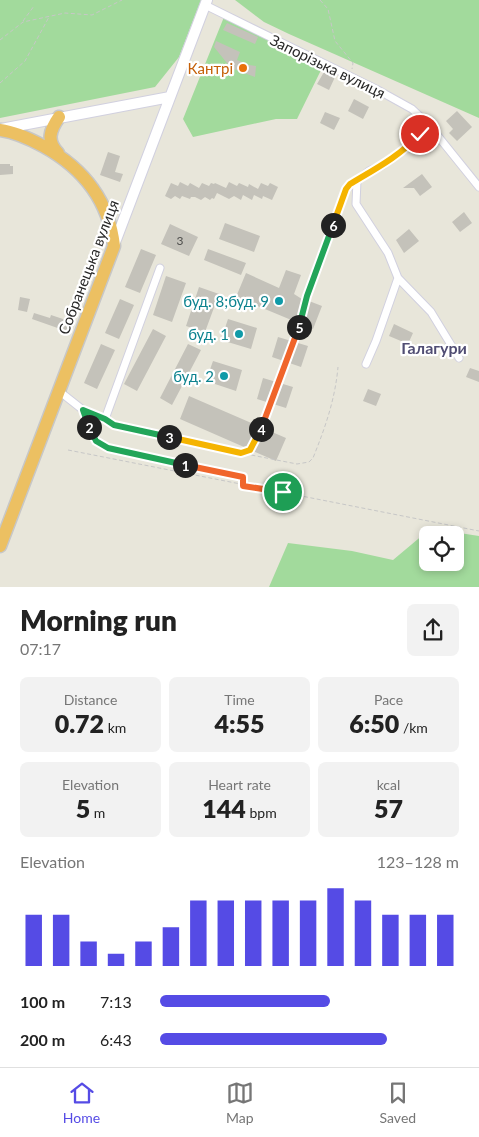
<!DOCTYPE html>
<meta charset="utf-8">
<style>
:root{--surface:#fff;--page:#f2f2f2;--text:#222;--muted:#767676;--line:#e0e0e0;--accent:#554be5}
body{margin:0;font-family:Lato,sans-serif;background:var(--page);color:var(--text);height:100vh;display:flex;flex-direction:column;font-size:19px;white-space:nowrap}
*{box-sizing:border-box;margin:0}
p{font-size:16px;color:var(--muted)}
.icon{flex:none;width:28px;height:28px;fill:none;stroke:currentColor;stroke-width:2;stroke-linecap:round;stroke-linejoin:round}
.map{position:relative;height:587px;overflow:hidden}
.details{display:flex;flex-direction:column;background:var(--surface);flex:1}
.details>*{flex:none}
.controls{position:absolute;left:419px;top:526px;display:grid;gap:10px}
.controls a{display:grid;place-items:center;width:45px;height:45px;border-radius:8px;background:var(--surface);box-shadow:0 2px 8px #0003;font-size:25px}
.pin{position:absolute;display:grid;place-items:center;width:42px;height:42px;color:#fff;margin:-21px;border:2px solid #fff;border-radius:50%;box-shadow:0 1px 5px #0007}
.km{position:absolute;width:25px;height:25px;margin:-12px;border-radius:50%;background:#222;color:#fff;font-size:14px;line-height:25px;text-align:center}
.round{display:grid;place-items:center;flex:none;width:52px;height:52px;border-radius:8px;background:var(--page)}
.head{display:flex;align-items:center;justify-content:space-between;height:85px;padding:0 20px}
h1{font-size:28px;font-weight:800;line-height:38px}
.stats{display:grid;grid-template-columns:repeat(3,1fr);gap:8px;height:85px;padding:5px 20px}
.stats div{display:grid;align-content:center;border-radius:8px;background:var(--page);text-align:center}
.stats b{font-size:25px;font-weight:800}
.stats small{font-size:14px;font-weight:400}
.stats p{font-size:14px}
.chart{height:140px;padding:10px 20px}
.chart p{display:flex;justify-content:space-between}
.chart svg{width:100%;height:90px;margin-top:5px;stroke:var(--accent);stroke-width:6}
ul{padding:0 20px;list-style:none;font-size:16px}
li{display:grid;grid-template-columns:80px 60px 1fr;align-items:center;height:38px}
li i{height:12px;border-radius:6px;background:var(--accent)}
.dock{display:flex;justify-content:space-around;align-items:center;height:70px;border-top:1px solid var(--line);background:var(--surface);font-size:14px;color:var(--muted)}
.dock a{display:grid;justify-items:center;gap:2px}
.dock .current{color:var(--accent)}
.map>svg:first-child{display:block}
</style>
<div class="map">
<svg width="479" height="587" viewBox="0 0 479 587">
<rect width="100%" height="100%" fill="#e8e6da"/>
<path fill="#a2da9c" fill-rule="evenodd" d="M0,0H201L179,57L155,87L0,118Z
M235,0H479V118L289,34L264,22Z
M224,17L323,66L297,119H276L193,137L183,119Z
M440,530L479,536V587H269L288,543L352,551L393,560L424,534ZM428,535H455V562H428Z"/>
<path fill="#c4c2ba" d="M227,23L258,37L255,44L223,30Z
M216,41L240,52L237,60L249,65L256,66L255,77L231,68L214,47Z
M324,72L335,77L329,90L317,84Z
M354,99L369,107L363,119L348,111Z
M457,111L472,127L457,141L449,133L453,129L446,121Z
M325,112L340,118L334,130L320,123Z
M108,152L120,156L115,172L123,174L120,182L100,175Z
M0,164H10V166H13V174L0,175Z
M422,174L432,187L420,196L414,188H403Z
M180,182L188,186L190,183L199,188L202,183L209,186L211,183L214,184L215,183L226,188L229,182L237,186L239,183L248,187L249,184L258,189L261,183L268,186L270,183L278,187L272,200L263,196L262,199L254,195L252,200L243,195L241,200L234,196L229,199L217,193L214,199L212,198L210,200L205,197L201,200L195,197H191L190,199L182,196L180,199L175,196L171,199L165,196L171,183L178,186Z
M464,212L472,223L460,232L452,222Z
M225,223L260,236L254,252L219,239Z
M170,224L198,237L189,256L161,244Z
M409,229L419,241L404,253L396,240Z
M141,249L156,255L140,293L125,287Z
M208,249L246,263L241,275L204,260Z
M286,270L301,275L294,294L305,301H309L322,306L313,329L236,297L246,273L279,288Z
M166,276L186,283L172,322L153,315Z
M199,287L219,294L205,332L186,326Z
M20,297L30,299L27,312L18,310Z
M120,299L134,305L119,339L105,333Z
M69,311L75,313L69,332L32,319L34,313L50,318L51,315L66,320Z
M228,319L257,328L251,349L221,340Z
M394,324L413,333L408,344L389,336Z
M153,329L166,336L137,391L124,384Z
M278,337L308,346L301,367L272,357Z
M101,344L115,350L97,389L84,383Z
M188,344L201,350L172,405L160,398Z
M213,361L242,370L236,391L206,381Z
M470,368L479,371V382L466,377Z
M263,378L293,387L286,408L257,399Z
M368,389L381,394L376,406L363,401Z
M189,396L286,438L276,461L180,419Z"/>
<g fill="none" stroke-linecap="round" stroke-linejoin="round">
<g stroke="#d1d0df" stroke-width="9">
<path id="street" d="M205,5L376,89L412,109L429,125L479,187
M357,180L356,204L388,253L398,278L431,312L459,358
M307,296L346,189L369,171L383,165L410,145L429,125
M366,364L376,341L398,278
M59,391L83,410L105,419L160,268"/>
</g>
<g stroke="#d1d0df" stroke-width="12">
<path id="secondary" d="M1,129L170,97
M114,245L207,0"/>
</g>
<g stroke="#c7c7c7" stroke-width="15">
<path id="highway" d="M0,130C16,132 30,139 43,146C83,168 109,201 114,246L0,546
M58,153C46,141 50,130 59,117"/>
</g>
<path stroke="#c7c7c7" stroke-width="1" stroke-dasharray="4 2.5" stroke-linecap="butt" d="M320,0L328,9L335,41L353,63L352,69
M23,21L34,6
M0,40L23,22L65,13L92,15L122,0
M0,83L25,61L49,17
M86,418L92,435L100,445L243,477V485
M112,423L241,453L297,464L309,462L313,458C325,428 335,400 338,367
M68,450L479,531
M242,453L250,451L255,443L299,328L305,304"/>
<use href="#street" stroke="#fff" stroke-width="7"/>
<use href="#secondary" stroke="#fff" stroke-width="10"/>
<use href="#highway" stroke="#ecc062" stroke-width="12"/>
</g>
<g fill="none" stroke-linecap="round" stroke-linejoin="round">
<g stroke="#fff" stroke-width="10">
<path id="split-1" d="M185,465L243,477V486L283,492"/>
</g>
<g stroke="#fff" stroke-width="10">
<path id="split-2" d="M89,427L96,441L108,448L185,465"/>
</g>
<g stroke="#fff" stroke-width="10">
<path id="split-3" d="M89,427L83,410L105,419L114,425L169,437"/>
</g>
<g stroke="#fff" stroke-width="10">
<path id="split-4" d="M169,437L241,453L250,450L261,429"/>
</g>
<g stroke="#fff" stroke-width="10">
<path id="split-5" d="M261,429L299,327"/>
</g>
<g stroke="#fff" stroke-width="10">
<path id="split-6" d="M299,327L307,296L333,225"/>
</g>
<g stroke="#fff" stroke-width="10">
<path id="split-7" d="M333,225L346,189L350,184C375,169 400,156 420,134"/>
</g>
<use href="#split-1" stroke="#f0652b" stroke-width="6"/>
<use href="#split-2" stroke="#22a559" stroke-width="6"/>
<use href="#split-3" stroke="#22a559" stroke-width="6"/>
<use href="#split-4" stroke="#f5b400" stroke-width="6"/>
<use href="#split-5" stroke="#f0652b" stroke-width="6"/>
<use href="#split-6" stroke="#22a559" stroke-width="6"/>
<use href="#split-7" stroke="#f5b400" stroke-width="6"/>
</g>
<circle fill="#e8710a" stroke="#fff" stroke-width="2" cx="243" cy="68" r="5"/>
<g fill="#0f9aa8" stroke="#fff" stroke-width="2">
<circle cx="279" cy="301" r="5"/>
<circle cx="239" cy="334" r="5"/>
<circle cx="224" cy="376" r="5"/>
</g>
<g text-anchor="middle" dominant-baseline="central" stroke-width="4.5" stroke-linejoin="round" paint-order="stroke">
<g font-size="12" fill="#4e4e4c">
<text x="180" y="240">3</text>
</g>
<g font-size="15" fill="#272727" stroke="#fff">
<text transform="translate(328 66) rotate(26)">Запорізька вулиця</text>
<text transform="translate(88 267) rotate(-69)">Собранецька вулиця</text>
</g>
<g font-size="15" fill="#c56008" stroke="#fff" text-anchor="end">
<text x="233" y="68">Кантрі</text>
</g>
<g font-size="15" fill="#0d838f" stroke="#fff" text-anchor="end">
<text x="269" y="301">буд. 8;буд. 9</text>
<text x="229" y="334">буд. 1</text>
<text x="214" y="376">буд. 2</text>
</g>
<g font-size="16" font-weight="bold" fill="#504d73" stroke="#fff">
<text x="434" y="347">Галагури</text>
</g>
</g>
</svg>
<div class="controls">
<a><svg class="icon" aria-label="locate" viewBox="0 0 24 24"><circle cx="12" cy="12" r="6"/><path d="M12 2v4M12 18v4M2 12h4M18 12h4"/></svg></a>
</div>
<div class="pin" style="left:283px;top:492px;background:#1e9e55"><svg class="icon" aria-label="arrive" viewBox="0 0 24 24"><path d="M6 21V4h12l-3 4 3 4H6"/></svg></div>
<div class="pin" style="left:420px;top:134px;background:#d93025"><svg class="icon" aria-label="check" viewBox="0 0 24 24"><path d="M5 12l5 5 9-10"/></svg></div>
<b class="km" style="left:185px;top:465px">1</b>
<b class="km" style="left:89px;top:427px">2</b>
<b class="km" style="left:169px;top:437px">3</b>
<b class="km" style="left:261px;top:429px">4</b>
<b class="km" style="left:299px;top:327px">5</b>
<b class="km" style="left:333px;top:225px">6</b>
</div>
<section class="details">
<div class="head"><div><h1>Morning run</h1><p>07:17</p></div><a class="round"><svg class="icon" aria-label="share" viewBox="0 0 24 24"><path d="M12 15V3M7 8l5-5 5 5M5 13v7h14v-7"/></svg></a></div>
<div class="stats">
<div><p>Distance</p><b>0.72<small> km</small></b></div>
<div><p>Time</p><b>4:55</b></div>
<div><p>Pace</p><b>6:50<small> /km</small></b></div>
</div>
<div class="stats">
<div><p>Elevation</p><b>5<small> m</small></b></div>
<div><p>Heart rate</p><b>144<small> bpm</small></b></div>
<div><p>kcal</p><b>57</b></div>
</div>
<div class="chart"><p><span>Elevation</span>123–128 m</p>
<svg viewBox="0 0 160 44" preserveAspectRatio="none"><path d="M5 44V19M15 44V19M25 44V32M35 44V38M45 44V32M55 44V25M65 44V12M75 44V12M85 44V12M95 44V12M105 44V12M115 44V6M125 44V12M135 44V19M145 44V19M155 44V19"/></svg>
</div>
<ul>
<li><b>100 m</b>7:13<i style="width:57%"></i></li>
<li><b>200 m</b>6:43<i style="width:76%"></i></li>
</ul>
</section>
<nav class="dock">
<a class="current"><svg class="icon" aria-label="home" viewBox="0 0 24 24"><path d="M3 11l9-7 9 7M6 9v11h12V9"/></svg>Home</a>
<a><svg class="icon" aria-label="map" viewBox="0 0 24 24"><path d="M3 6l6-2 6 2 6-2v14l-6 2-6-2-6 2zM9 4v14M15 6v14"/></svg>Map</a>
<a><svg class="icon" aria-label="saved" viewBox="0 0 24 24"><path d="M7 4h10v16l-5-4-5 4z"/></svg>Saved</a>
</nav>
